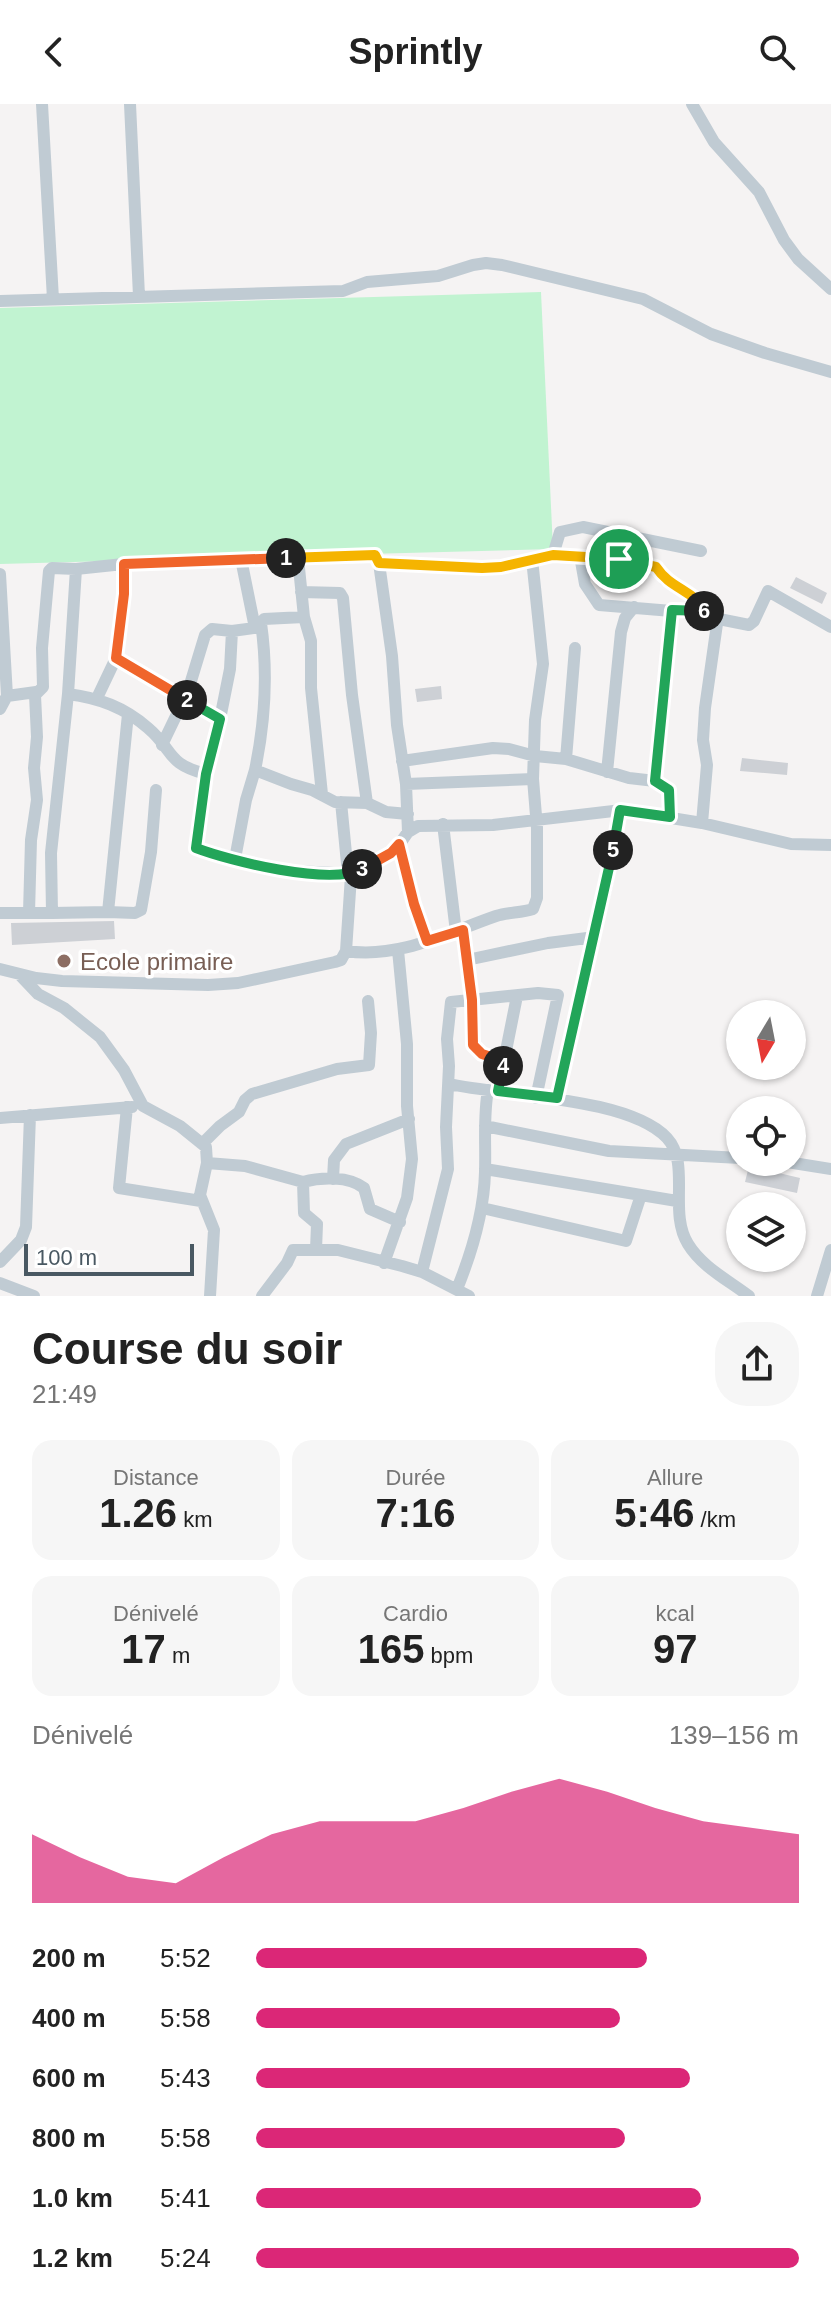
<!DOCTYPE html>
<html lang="fr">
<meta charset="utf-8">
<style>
:root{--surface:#fff;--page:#f6f6f6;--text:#222;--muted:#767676;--accent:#db2777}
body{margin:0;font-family:Arial,sans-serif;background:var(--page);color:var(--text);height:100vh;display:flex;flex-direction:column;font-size:30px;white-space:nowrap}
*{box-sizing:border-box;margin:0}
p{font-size:26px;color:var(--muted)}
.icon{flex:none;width:44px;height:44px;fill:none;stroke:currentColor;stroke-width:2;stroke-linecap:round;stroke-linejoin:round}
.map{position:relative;height:1192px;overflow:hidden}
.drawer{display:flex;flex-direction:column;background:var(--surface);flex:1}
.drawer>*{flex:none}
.needle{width:52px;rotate:190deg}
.fabs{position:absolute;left:726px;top:896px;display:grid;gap:16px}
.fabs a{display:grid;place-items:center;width:80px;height:80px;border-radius:50%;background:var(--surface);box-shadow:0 2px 6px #0004;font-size:40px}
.scale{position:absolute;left:24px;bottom:20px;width:170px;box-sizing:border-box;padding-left:8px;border:4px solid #495862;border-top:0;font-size:22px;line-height:28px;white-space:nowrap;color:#495862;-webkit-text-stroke:6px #fff;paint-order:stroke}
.pin{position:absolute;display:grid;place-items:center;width:68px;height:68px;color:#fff;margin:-34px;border:4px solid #fff;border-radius:50%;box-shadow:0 2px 8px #0007}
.km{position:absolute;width:40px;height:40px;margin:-20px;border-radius:50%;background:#222;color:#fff;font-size:22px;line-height:40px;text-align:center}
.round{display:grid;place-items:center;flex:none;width:84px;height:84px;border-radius:32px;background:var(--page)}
.head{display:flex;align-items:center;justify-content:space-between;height:136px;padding:0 32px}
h1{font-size:44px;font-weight:800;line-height:60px}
.figures{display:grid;grid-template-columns:repeat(3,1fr);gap:12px;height:136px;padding:8px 32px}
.figures div{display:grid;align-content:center;border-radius:20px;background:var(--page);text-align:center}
.figures b{font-size:40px;font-weight:800}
.figures small{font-size:22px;font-weight:400}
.figures p{font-size:22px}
.chart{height:224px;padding:16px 32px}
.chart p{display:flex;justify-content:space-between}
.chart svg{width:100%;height:144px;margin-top:8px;fill:var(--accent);opacity:.7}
ul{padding:0 32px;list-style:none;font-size:26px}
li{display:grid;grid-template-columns:128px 96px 1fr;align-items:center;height:60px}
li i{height:20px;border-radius:10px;background:var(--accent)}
header{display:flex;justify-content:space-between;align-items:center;height:104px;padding:0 32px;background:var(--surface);font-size:36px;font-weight:800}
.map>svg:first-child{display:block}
</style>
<header><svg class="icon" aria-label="back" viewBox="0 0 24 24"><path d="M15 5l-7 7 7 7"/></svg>Sprintly<svg class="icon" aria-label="search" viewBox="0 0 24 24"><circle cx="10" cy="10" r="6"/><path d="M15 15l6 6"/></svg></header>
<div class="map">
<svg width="831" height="1192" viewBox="0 0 831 1192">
<rect width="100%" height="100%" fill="#f5f3f3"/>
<path fill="#c1f3d1" d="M541,188L553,445L0,460V204Z"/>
<path fill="#cdd0d5" d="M796,473L827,489L822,500L790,484Z
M441,582L442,595L417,598L415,585Z
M742,654L788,659L787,671L740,667Z
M114,817L115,835L12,841L11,819Z
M749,1062L800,1074L797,1089L745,1078Z"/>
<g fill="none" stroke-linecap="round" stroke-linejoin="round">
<path stroke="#c0cbd3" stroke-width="12" d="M42,0L53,195
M130,0L139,192
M692,0L714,38L759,88L784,136L798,155L831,185
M0,197L343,187L367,178L438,172L473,161L486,159L502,161L643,195L711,230L765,249L831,268
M553,451L560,428L583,423L701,447
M580,452L585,480L599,501L684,508L707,506
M298,454L304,513L264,515L261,519C268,568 265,618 255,666L291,680L312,686L335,698L367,699L386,708L408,710
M241,455L255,524
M0,470L7,592
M301,488L340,489L343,494L352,591L367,699
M304,513L311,537V584L322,690
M719,515L749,521L754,517L768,487L831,523
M116,554L220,615L206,670L196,744L279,766L352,770
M68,590C99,594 124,603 148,624C174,646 166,660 206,670
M97,594L116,554L124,490V460
M0,605L7,592L36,588
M220,615L230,565L232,527
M162,641L188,587L205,531L212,525L232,527L261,523
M566,655L575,544
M402,657L493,644L509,645L535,652L566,655L629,674L655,677L669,686L670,713
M607,668L621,528L625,514L634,503
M655,677L672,506
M406,680L533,675L535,616L543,560L532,455
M341,698L348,770
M443,720L456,828
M408,728L406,680L397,621L392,552L379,459L482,464L501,463L553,451H566L606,453L656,463L665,476L689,488L707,506L718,513L705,604L703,636L707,661L702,719
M399,740L414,800L427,837
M235,755L246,696L255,666
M108,808L135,809L141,806L151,748L156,686
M0,809H52L51,749L68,590L76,465
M29,809L31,736L37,696L34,664L37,633L35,591L43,583L42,544L49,467L52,464L76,465L133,459L373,451L379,459
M52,809L108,808L128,610
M463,826L472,896L473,941L482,950L503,957
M346,847C399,855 447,829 496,812C508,808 521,809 533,805L537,794V724L533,675
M467,856L548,839L595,833
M0,865L36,874L62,877L208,881L238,879L335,858L341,856L346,847L351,772L394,748L408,728L418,722L493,721L622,706L702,719L791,740L831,741
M19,870L38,890L64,904L100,933L124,966L143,1002L180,1022L206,1043L207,1059L200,1091L214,1126L210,1192
M449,980C503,992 629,993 667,1034C691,1060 668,1108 688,1140C702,1163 728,1176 749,1192
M498,987L517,892
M557,994L607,780L620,706
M127,1003L119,1084L201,1097
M0,1014L132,1003
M485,1022L609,1047L740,1054
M202,1040L220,1022L239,1008L245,996L252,990L337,965L369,961L371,929L368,897
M787,1058L831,1065
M207,1059L245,1062L303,1078L304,1109L317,1120L316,1146
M485,1065L677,1097
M333,1075L334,1056L346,1040L409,1015
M303,1078C321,1073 349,1072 364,1084L370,1105L400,1118
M482,1104L626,1137L641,1091
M0,1158L21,1136L26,1123L30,1011
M384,1159L407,1094L412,1055L407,1002V940L398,846
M422,1168L448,1065L446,1023L449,962L447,935L451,898L538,889L558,891L536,994
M0,1179L34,1192
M457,1185C472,1148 484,1109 485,1068C486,1041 483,1013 488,986
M262,1192L287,1159L293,1146H338L402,1162L422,1168L469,1192
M817,1192L831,1146"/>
</g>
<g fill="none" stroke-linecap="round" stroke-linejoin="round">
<g stroke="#fff" stroke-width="16">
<path id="split-1" d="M286,454L375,451L379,459L482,464L501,463L553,451L619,455"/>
</g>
<g stroke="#fff" stroke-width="16">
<path id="split-2" d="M187,596L116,554L124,490V460L286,454"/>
</g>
<g stroke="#fff" stroke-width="16">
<path id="split-3" d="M187,596L220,615L206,670L196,744C230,757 330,782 362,765"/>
</g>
<g stroke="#fff" stroke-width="16">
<path id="split-4" d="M362,765L391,749L399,740L414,800L427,837L463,826L472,896L473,941L482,950L503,957V962"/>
</g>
<g stroke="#fff" stroke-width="16">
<path id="split-5" d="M503,962L498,987L557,994L613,746"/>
</g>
<g stroke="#fff" stroke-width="16">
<path id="split-6" d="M613,746L620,706L670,713L669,686L655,677L672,506L704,507"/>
</g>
<g stroke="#fff" stroke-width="16">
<path id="split-7" d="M619,455L656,463C670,484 690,485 707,506L704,507"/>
</g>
<use href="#split-1" stroke="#f5b400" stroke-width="10"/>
<use href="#split-2" stroke="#f0652b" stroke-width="10"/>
<use href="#split-3" stroke="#22a559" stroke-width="10"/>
<use href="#split-4" stroke="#f0652b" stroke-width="10"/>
<use href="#split-5" stroke="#22a559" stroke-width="10"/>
<use href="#split-6" stroke="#22a559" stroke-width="10"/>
<use href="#split-7" stroke="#f5b400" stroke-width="10"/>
</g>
<circle fill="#8d6e63" stroke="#fff" stroke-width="3" cx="64" cy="857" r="8"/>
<g text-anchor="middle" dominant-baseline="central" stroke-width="7" stroke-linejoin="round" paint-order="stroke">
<g font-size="24" fill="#785e54" stroke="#fff" text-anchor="start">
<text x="80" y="857">Ecole primaire</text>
</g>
</g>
</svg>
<div class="fabs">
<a><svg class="needle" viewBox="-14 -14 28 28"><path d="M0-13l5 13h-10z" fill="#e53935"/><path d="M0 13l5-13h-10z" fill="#767676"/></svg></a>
<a><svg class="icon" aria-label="locate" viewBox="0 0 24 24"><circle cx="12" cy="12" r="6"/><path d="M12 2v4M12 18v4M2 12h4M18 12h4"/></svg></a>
<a><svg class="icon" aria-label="layers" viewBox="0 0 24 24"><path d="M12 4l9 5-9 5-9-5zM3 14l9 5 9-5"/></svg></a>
</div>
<div class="scale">100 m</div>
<div class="pin" style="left:619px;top:455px;background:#1e9e55"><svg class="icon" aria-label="arrive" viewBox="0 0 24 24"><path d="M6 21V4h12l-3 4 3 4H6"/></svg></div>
<b class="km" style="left:286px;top:454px">1</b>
<b class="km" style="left:187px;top:596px">2</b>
<b class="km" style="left:362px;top:765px">3</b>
<b class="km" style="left:503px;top:962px">4</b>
<b class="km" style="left:613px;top:746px">5</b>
<b class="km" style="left:704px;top:507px">6</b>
</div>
<section class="drawer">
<div class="head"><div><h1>Course du soir</h1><p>21:49</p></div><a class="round"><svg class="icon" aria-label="share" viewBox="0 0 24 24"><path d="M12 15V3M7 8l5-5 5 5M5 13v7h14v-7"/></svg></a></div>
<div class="figures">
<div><p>Distance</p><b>1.26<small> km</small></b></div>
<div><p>Durée</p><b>7:16</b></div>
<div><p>Allure</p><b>5:46<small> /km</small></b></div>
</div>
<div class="figures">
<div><p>Dénivelé</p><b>17<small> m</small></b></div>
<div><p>Cardio</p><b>165<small> bpm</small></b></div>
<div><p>kcal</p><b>97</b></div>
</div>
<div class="chart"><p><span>Dénivelé</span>139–156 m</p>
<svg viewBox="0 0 160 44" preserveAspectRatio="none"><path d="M0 44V23L10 30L20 36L30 38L40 30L50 23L60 19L70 19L80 19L90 15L100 10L110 6L120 10L130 15L140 19L150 21L160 23V44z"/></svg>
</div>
<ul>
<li><b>200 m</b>5:52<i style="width:72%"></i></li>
<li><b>400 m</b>5:58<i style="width:67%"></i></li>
<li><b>600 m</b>5:43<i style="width:80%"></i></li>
<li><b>800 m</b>5:58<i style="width:68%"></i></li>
<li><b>1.0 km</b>5:41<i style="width:82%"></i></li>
<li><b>1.2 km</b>5:24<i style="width:100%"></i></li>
</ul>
</section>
